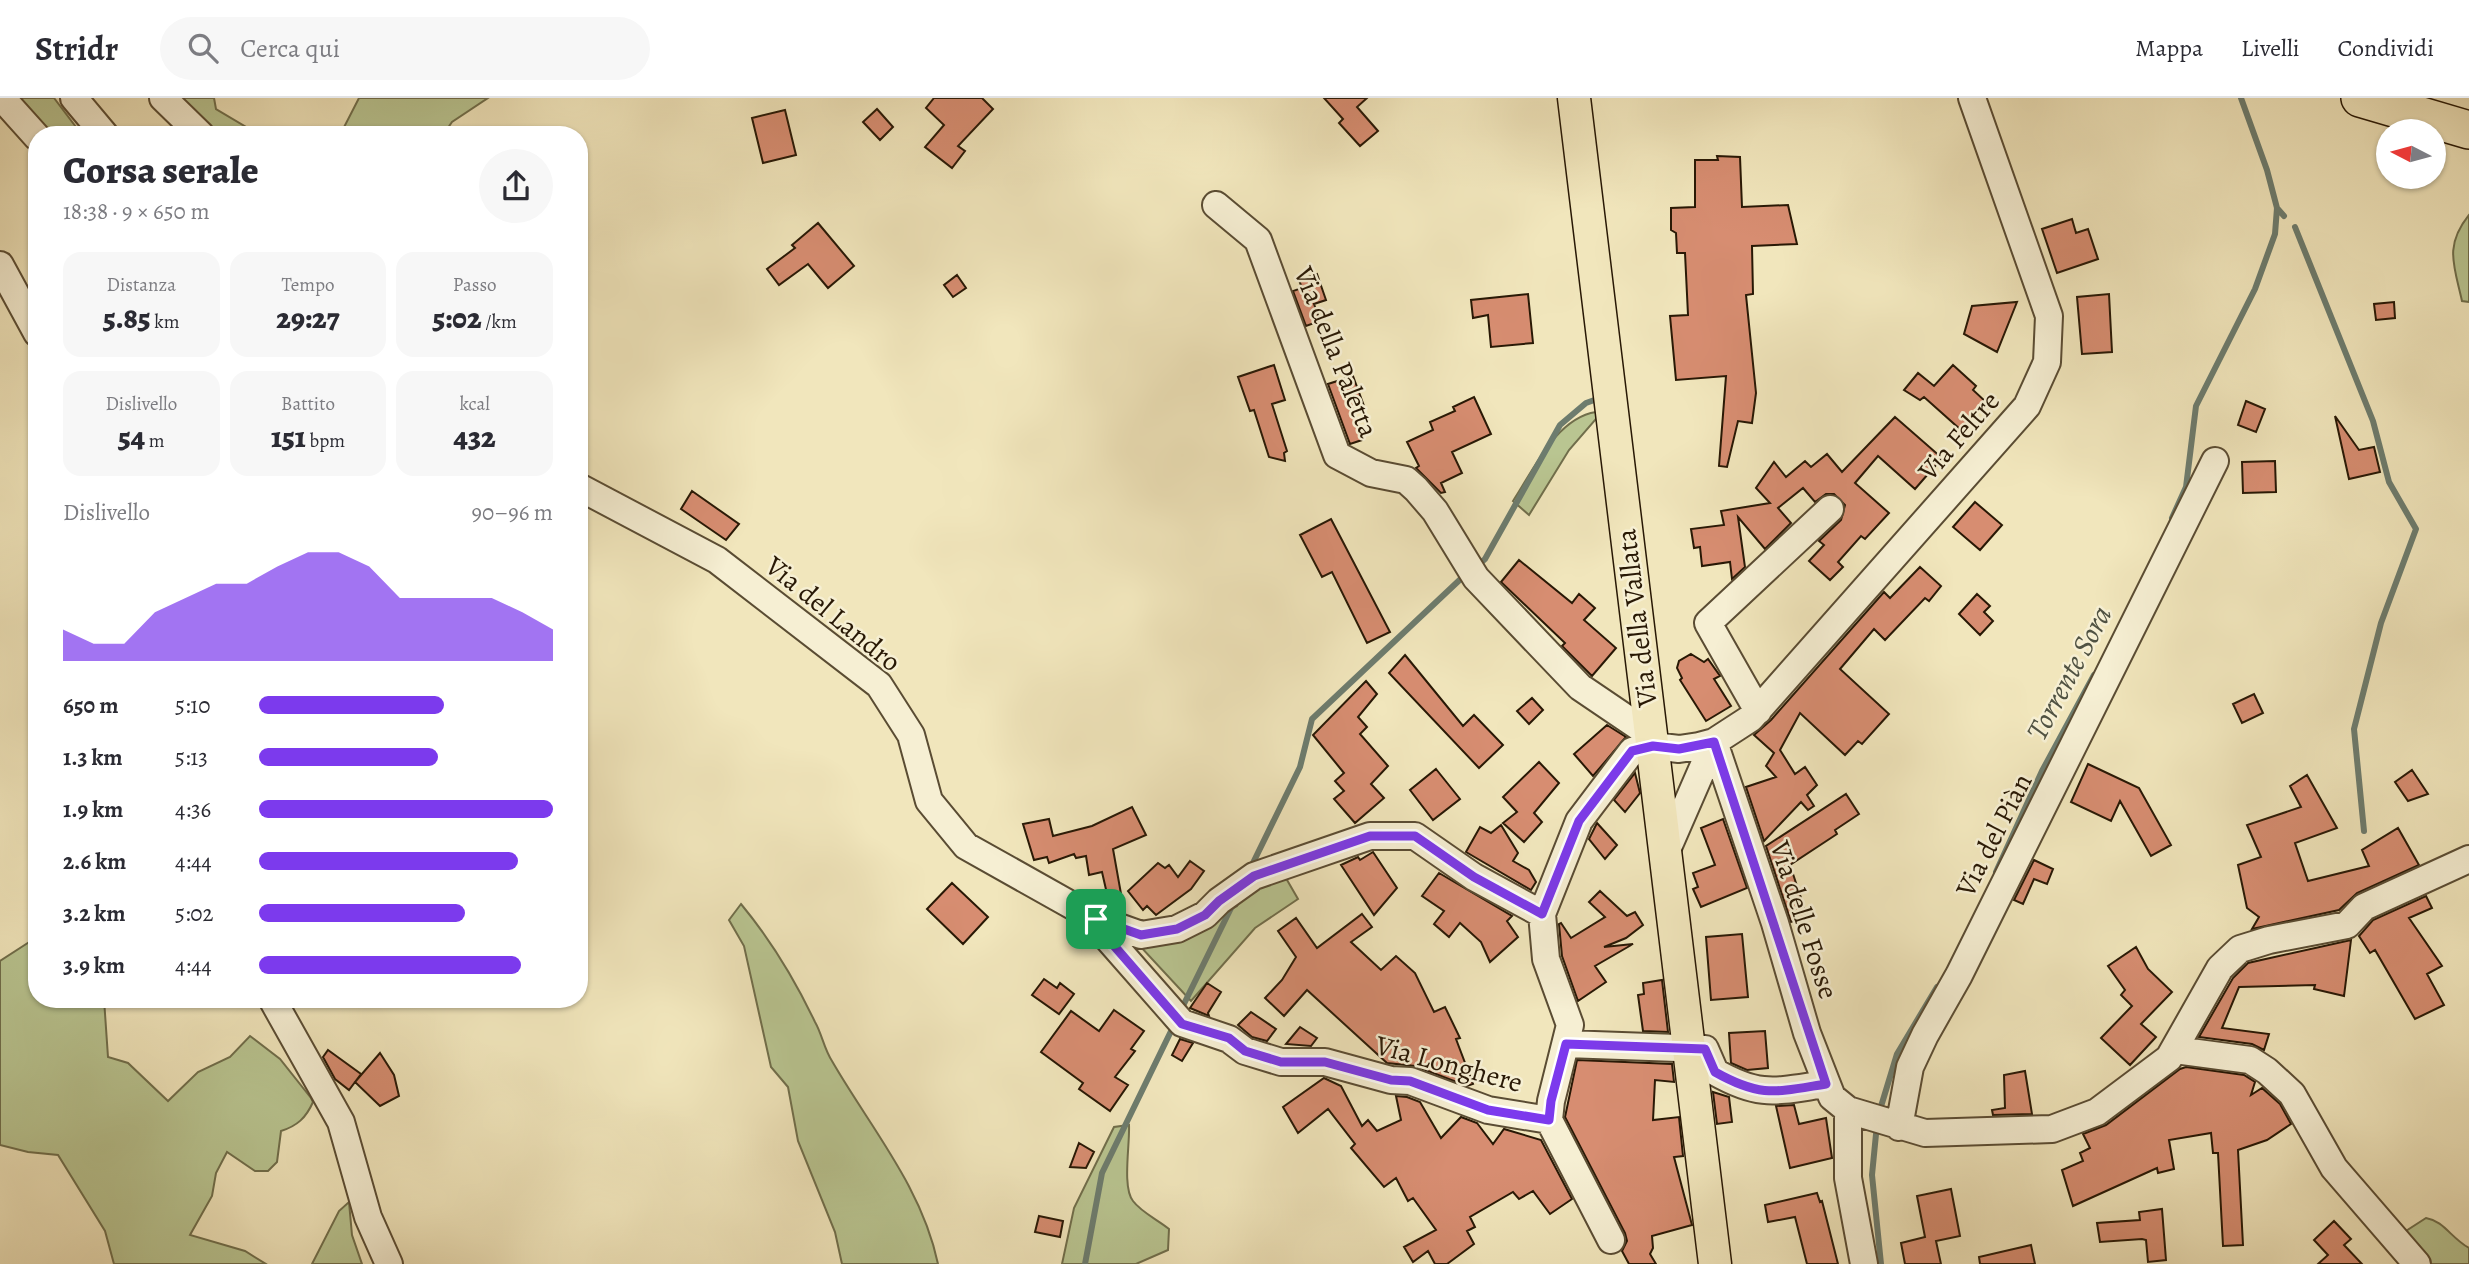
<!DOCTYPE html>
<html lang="it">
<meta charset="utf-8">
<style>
:root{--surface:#fff;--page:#f7f7f7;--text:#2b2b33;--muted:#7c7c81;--line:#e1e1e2;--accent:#7c3aed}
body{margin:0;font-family:Alegreya,serif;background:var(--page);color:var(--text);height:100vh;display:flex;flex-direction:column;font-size:26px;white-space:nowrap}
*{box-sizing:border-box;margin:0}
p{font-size:23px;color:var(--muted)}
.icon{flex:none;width:38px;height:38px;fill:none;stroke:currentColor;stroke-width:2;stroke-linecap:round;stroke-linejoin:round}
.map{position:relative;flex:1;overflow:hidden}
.sheet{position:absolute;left:28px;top:28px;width:560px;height:882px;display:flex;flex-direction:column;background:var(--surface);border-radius:28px;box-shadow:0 2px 5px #0004}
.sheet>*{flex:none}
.needle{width:46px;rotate:276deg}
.buttons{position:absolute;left:2376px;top:21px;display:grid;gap:14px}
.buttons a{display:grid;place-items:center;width:70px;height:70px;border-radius:50%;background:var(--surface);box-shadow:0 2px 5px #0004;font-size:35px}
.pin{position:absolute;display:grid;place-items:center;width:60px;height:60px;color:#fff;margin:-30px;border-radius:14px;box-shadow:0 4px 10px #0006}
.round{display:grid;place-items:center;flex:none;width:74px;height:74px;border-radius:37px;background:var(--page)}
.head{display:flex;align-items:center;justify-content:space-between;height:119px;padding:0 35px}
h1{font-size:38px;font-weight:800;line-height:52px}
.figures{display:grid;grid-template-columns:repeat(3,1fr);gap:10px;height:119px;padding:7px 35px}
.figures div{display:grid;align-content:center;border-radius:18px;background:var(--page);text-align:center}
.figures b{font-size:30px;font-weight:800}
.figures small{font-size:19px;font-weight:400}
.figures p{font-size:19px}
.chart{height:196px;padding:14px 35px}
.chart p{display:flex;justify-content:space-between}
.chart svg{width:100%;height:126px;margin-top:7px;fill:var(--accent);opacity:.7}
ul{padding:0 35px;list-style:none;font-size:23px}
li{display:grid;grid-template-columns:112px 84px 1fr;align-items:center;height:52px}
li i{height:18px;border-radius:9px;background:var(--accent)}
header{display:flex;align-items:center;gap:42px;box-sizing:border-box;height:98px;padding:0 35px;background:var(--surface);border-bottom:2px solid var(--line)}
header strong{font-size:33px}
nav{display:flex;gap:38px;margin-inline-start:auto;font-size:24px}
.search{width:490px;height:63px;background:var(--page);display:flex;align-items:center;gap:18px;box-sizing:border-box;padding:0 24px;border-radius:38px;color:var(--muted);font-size:26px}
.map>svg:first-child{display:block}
</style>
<header>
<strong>Stridr</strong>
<div class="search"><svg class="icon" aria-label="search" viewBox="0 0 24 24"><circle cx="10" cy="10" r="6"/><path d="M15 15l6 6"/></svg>Cerca qui</div>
<nav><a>Mappa</a><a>Livelli</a><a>Condividi</a></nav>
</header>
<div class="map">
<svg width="2469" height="1166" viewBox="0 0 2469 1166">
<rect width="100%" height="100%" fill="#f1e6bc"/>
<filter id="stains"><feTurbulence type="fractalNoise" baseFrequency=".00286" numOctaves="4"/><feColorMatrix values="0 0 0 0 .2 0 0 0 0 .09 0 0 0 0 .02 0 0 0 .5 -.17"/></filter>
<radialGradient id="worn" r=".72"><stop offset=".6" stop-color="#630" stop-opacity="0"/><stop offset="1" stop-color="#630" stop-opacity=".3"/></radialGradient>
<path fill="#b9c591" stroke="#706e4b" stroke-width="2" d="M5,0H54L82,37H47Z
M167,0H214L216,11L248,30L297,37H202Z
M359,0H488L452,24L443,37H340Z
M2469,117V204L2462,203C2454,167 2444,148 2469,117Z
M1596,314V321L1569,352L1529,417L1513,403C1533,373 1556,320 1596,314Z
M1283,775L1298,801L1255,830L1191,903L1139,847L1208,825L1237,808L1244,793Z
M741,806C770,841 795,882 815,924C822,936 824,951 832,963C870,1029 922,1089 938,1166H842L835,1134L798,1043L788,989L771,969L744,848L729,822Z
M37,839V901H104L108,959L128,965L168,1003L198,974L230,959L250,938L280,961L311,1000L313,1004C306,1020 297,1028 281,1033L277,1064L268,1073H255L227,1054L216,1075L212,1098L190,1137L245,1153L266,1166H114L105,1133L58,1057L28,1054L0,1047V863Z
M1129,1027C1130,1047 1122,1089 1133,1103C1141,1114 1158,1122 1169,1131L1168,1152L1136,1166H1062L1074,1110L1114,1029Z
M349,1104L352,1137L362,1166H312L339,1113Z
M2426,1120C2444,1123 2451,1140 2469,1150V1166H2410L2392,1142Z"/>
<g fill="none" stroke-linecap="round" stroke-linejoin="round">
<path stroke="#6d7c6e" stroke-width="6" d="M2277,110L2284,118
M2295,129L2373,323L2389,384L2416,431L2381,525L2354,631L2364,733
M2172,420L2186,389L2196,308L2255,191L2275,136L2277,110L2267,72L2241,0
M1476,469L1485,461L1560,327L1586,305L1600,300
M1251,769L1300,669L1312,621L1467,475
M1996,774L2042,673L2094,577
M1180,914L1234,804
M1879,1015L1897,956L1937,889
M1877,1026L1872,1077L1881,1166
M1085,1166L1102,1075L1174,927"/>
</g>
<path fill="#d78d71" stroke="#281805" stroke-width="2" d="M934,0H982L993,11L958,48L965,53L952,70L925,49L944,27L926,10Z
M1324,0H1367L1357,9L1378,33L1360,48L1339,25L1343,21Z
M877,11L893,29L880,42L863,24Z
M785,12L796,57L763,65L752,20Z
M1717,58L1740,59L1742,109L1788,107L1797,146L1752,148L1753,196L1746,197L1756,295L1752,325L1738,323L1727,369L1719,368L1726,278L1676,282L1670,218L1688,217L1685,155H1677L1676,135L1671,132V110L1695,109V62H1718Z
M2072,121L2076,135L2088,131L2098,161L2057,175L2042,131Z
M818,125L854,168L828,190L808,166L779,187L767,171L795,150L792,147Z
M1317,176L1326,202L1314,206L1320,223L1306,228L1293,193L1302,190L1299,182Z
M957,177L966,190L953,199L944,187Z
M1528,196L1533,245L1491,249L1488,217L1473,220L1471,202Z
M2109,196L2112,254L2082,256L2077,199Z
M2017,204L1997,254L1964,236L1972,208Z
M2394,204L2395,220L2376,222L2374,206Z
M1274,267L1285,302L1272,306L1287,353L1284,355L1285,363L1269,359L1254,312L1250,313L1238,279Z
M1953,267L1976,288L1973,292L1986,304L1961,332L1924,299L1920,302L1904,292L1918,275L1934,288Z
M1353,278L1364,308L1352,313L1362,342L1350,346L1328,286Z
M1474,299L1491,336L1452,354L1462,375L1441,385L1445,394L1441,395L1416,370L1419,368L1407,344L1433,332L1430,324L1455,313L1453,309Z
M2246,303L2265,311L2256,334L2238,327Z
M2335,318L2359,352L2374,349L2380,374L2349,381Z
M1895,319L1942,360L1915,391L1878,358L1855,385L1889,415L1865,441L1861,438L1838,464L1843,469L1830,482L1809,463L1824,447L1819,443L1841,422L1845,407L1834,396H1826L1815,404L1803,390L1778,410L1791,425L1765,451L1738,419L1745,469L1732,481L1730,464L1702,468L1700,449L1694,450L1691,431L1724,427L1721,413L1770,405L1756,390L1774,364L1786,379L1805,363L1811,369L1827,356L1842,374Z
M2275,363L2276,394L2243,395L2242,364Z
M692,393L739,426L726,442L681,411Z
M1975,404L2002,427L1980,452L1953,429Z
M1331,421L1390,534L1367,545L1332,474L1322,479L1300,437Z
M1519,462L1572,505L1579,496L1595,510L1584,522L1616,550L1592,578L1562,548L1565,545L1501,484Z
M1920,469L1941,488L1929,503L1925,500L1885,542L1874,531L1840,571L1889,616L1862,646L1858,643L1845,657L1800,615L1780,652L1795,676L1805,669L1817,687L1807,697L1814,708L1808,712L1801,704L1764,743L1746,689L1776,679L1766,668L1774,655L1754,637L1771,622L1884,494L1890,500Z
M1977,496L1990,508L1984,514L1993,523L1980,537L1959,516Z
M1691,556L1704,564L1708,561L1720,578L1714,581L1731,608L1706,623L1680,582L1682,580L1677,570L1679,563Z
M1405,557L1463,628L1474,617L1503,647L1479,670L1389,575Z
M1366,583L1377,596L1358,619L1367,629L1360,636L1388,668L1371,686L1384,700L1355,725L1334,701L1344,693L1335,683L1344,675L1313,637Z
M2254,596L2263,615L2242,625L2233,606Z
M1532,600L1543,612L1529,626L1517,613Z
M1607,627L1626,639L1593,678L1574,656Z
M1539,664L1559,685L1534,715L1542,724L1524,744L1503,725L1517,714L1503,699Z
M2088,666L2139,690L2171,747L2151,758L2120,703L2111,723L2071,704Z
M1436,671L1460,701L1433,722L1410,692Z
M2412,672L2428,696L2408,703L2395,684Z
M1635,675L1640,695L1625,714L1614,702Z
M2307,677L2337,730L2295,745L2308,783L2369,768L2362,752L2398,730L2419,767L2357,795L2339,812L2252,831L2259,819L2247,810L2238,767L2261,759L2247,727L2301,709L2290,688Z
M1846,696L1859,716L1835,732L1837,736L1790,767L1807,818L1791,824L1766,748Z
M1132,709L1146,737L1113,751L1123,807L1110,809L1102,774L1089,777L1086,758L1076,760L1074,756L1049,765L1047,759L1034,762L1023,726L1049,721L1053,738L1092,728Z
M1723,721L1747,790L1701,809L1693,791L1698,789L1693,775L1715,767L1701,730Z
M1597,725L1617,747L1605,761L1589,741Z
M1501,727L1518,755L1513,763L1529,772L1536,784L1531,792L1466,754L1480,729L1491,735Z
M1373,754L1397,790L1374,817L1341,767L1358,759L1360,762Z
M2034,762L2053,771L2047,786L2034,781L2023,806L2014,802Z
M1190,763L1204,773L1191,791L1156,817L1147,808L1143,812L1128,793L1158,765L1165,770L1169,767L1178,779Z
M1439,775L1512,818L1507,823L1518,839L1490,864L1481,844L1460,825L1449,839L1434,826L1444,813L1422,798Z
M952,785L988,819L963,846L927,811Z
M1600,793L1627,818L1635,814L1643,827L1626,840L1604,849L1633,846L1595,868L1606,884L1578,903L1562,858L1559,826L1561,825L1571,840L1605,819L1589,804Z
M2426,798L2432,810L2409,820L2442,868L2427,876L2444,907L2415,921L2375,852L2370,855L2359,838L2373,822Z
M1362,816L1372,829L1351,844L1381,872L1396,858L1415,875L1434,914L1445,909L1460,940L1456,941L1473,986L1467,988L1415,968L1387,965L1307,892L1284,918L1265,900L1282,882L1296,859L1278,833L1296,820L1317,850Z
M1742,836L1748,899L1711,902L1706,839Z
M2351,842L2344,898L2314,891L2315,887L2239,889L2222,930L2269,936L2264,952L2252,946L2199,939L2233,880L2248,865Z
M2136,849L2148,871L2172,894L2141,926L2156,939L2130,967L2101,940L2132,908L2121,897L2125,892L2108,868Z
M1044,881L1057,890L1060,885L1074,896L1059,916L1032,897Z
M1662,882L1668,934L1643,933L1638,897L1644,896L1643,885Z
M1207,885L1221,894L1208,915L1209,918L1190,910Z
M1114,912L1144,933L1131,951L1135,953L1115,979L1128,987L1110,1013L1079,991L1083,985L1041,954L1071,913L1099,933Z
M1251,914L1276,931L1267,943L1252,939L1238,927Z
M1300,929L1317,940L1311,948L1286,946Z
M1765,933L1768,970L1747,972L1731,965L1729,935Z
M1180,941L1193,945L1182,963L1172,957Z
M328,952L361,976L349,992L335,981L323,959Z
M380,955L394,977L399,998L380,1008L355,984Z
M1577,962L1672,966L1674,984L1655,982L1653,1022L1679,1019L1683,1058L1674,1059L1692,1127L1652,1138L1653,1150L1650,1156L1656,1166H1629L1622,1153L1627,1143L1625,1135L1565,1019Z
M2186,969L2244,977L2255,984L2251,997L2262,990L2280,1006L2291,1026L2267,1042L2238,1052L2243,1147L2223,1148L2218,1055H2213L2211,1035L2169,1042L2174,1071L2158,1075L2157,1070L2073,1108L2062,1072L2083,1063L2080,1055L2090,1050L2083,1036L2106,1027L2180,971Z
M2025,973L2032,1016L1993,1017L1992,1012L2005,1010L2004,977Z
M1324,980L1341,988L1362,1028L1368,1022L1377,1033L1401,1022L1396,998L1407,999L1420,1004L1441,1040L1461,1019L1477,1025L1493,1046L1504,1031L1541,1042L1572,1101L1550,1116L1533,1093L1519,1101L1513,1094L1470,1119L1475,1129L1467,1133L1474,1146L1447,1166H1435L1428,1153L1413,1164L1404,1149L1436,1132L1413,1100L1408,1103L1396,1080L1384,1089L1351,1050L1355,1046L1328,1011L1298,1035L1283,1009Z
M1713,994L1729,999L1732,1024L1717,1026Z
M1794,1007L1799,1026L1826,1020L1832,1060L1790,1070L1776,1008Z
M1079,1045L1094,1054L1086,1070L1070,1069Z
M1951,1091L1960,1138L1936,1143L1941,1166H1905L1901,1145L1925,1139L1917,1098Z
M1817,1095L1820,1104L1822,1103L1838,1166H1807L1795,1119L1768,1124L1765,1107Z
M2162,1111L2166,1162L2148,1164L2146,1142L2142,1141L2100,1144L2097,1125L2140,1122L2139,1114Z
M1039,1118L1063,1123L1060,1139L1035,1134Z
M2334,1123L2351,1141L2344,1147L2362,1166H2318L2328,1157L2314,1142Z
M2031,1147L2035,1166H1980L1979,1159Z"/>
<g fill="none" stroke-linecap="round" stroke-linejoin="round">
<g stroke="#5a4c33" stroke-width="30">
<path id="minor" d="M2,0L37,39
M74,0L105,37
M163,0L201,37
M1216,107L1258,142L1337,357L1371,375L1406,382L1416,391L1435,413L1476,480L1580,589L1639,629L1650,628
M0,167L37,235
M579,389L717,462L879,587L911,637L929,703L966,748L1096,821L1141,837L1177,831L1205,817L1219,803L1254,778L1370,738H1415L1474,779L1542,816
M1758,613L1708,525L1830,411
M1714,644L1775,825L1807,935L1832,999L1848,1012L1925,1035L2052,1031L2097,1014L2169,960L2220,870L2240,851L2269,842L2347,827L2364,809L2469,761
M1666,754L1714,644
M1096,821L1103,835L1182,925L1229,941L1245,953L1281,964H1325L1391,982L1410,983L1488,1012L1549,1022L1551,1003L1570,927L1546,861L1542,816L1579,723L1632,653L1653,648L1679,651L1699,648L1714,644L1751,620L2027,308L2047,264L2049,218L1972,0
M272,901L341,1024L368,1119L389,1166
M1566,946L1705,951L1715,974C1761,1000 1776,993 1826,986
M2175,952L2250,962L2267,973L2292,996L2334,1070L2417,1166
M1848,1012V1080L1864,1166
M1549,1022L1611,1142
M1899,1029L1910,969L1925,937L1959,877L2215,363"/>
</g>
<g stroke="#281805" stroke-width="35">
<path id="major" d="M1574,0L1715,1166"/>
</g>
<g stroke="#281805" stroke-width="40">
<path id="highway" d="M2360,0L2469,32"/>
</g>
<use href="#minor" stroke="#f6efd3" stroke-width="26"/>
<use href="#major" stroke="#f1e6bc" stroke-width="32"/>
<use href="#highway" stroke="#f1e6bc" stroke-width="37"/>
</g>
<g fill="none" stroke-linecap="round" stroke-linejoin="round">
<g stroke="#fff" stroke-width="14">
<path id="route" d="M1714,644L1826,986C1776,994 1761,1000 1715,974L1705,951L1566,946L1551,1003L1549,1022L1488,1012L1410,983L1391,982L1325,964H1281L1245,953L1229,940L1182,926L1103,835L1096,821L1141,837L1177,831L1205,817L1219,803L1254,778L1370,738H1415L1474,779L1542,816L1579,723L1632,653L1653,648L1679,651Z"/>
</g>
<use href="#route" stroke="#7c3aed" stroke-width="9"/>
</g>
<g text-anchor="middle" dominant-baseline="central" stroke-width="5" stroke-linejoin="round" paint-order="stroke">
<g font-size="28" fill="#281805" stroke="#f6efd3">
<text transform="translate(1336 254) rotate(68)">Via della Paletta</text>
<text transform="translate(1959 338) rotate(-49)">Via Feltre</text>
<text transform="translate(833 516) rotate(39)">Via del Landro</text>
<text transform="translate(1637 520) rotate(-97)">Via della Vallata</text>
<text transform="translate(1994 737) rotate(-63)">Via del Piàn</text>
<text transform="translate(1804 822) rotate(72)">Via delle Fosse</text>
<text transform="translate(1449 966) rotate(15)">Via Longhere</text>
</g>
<g font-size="30" font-style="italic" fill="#505242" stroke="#f6efd3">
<text transform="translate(2069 575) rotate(-62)">Torrente Sora</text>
</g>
</g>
<rect width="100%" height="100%" filter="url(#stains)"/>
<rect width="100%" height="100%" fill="url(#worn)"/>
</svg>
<div class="buttons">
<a><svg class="needle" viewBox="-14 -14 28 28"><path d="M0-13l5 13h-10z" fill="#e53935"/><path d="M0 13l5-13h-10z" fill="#7c7c81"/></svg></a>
</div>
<div class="pin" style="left:1096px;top:821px;background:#1e9e55"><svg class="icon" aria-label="arrive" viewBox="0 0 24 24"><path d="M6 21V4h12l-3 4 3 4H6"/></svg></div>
<section class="sheet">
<div class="head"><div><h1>Corsa serale</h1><p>18:38 · 9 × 650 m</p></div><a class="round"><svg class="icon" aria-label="share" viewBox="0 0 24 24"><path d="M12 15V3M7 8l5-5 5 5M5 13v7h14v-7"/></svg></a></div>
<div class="figures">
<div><p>Distanza</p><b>5.85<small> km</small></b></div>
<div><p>Tempo</p><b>29:27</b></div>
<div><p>Passo</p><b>5:02<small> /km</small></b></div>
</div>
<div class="figures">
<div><p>Dislivello</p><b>54<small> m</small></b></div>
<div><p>Battito</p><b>151<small> bpm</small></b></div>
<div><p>kcal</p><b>432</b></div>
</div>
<div class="chart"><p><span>Dislivello</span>90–96 m</p>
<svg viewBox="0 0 160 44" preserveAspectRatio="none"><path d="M0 44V33L10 38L20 38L30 27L40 22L50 17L60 17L70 11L80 6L90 6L100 11L110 22L120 22L130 22L140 22L150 27L160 33V44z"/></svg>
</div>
<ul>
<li><b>650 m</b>5:10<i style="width:63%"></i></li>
<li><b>1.3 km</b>5:13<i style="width:61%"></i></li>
<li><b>1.9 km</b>4:36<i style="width:100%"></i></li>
<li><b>2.6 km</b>4:44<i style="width:88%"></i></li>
<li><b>3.2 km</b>5:02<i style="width:70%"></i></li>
<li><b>3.9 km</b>4:44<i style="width:89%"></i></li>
</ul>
</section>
</div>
